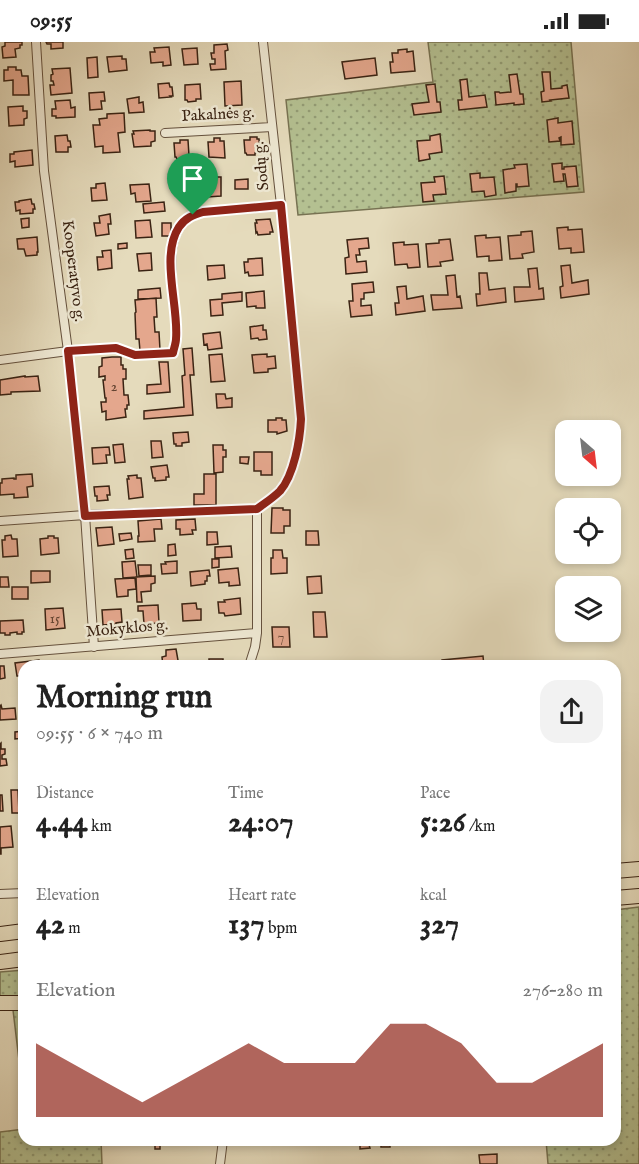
<!DOCTYPE html>
<meta charset="utf-8">
<style>
:root{--surface:#fff;--page:#f2f2f2;--text:#222;--muted:#767676;--accent:#8f2418}
body{margin:0;font-family:"IM FELL English",serif;background:var(--page);color:var(--text);height:100vh;display:flex;flex-direction:column;font-size:22px;white-space:nowrap}
*{box-sizing:border-box;margin:0}
p{font-size:20px;color:var(--muted)}
.icon{flex:none;width:33px;height:33px;fill:none;stroke:currentColor;stroke-width:2;stroke-linecap:round;stroke-linejoin:round}
.map{position:relative;flex:1;overflow:hidden}
.details{position:absolute;left:18px;top:618px;width:603px;height:486px;display:flex;flex-direction:column;background:var(--surface);border-radius:18px;box-shadow:0 3px 9px #0003}
.details>*{flex:none}
.needle{width:39px;rotate:152deg}
.tools{position:absolute;left:555px;top:378px;display:grid;gap:12px}
.tools a{display:grid;place-items:center;width:66px;height:66px;border-radius:12px;background:var(--surface);box-shadow:0 3px 9px #0003;font-size:30px}
.pin{position:absolute;display:grid;place-items:center;width:51px;height:51px;color:#fff;margin:-62px -26px;border-radius:50% 50% 50% 0;rotate:-45deg;box-shadow:0 0 6px #0007}
.pin .icon{rotate:45deg}
.round{display:grid;place-items:center;flex:none;width:63px;height:63px;border-radius:18px;background:var(--page)}
.head{display:flex;align-items:center;justify-content:space-between;height:102px;padding:0 18px}
h1{font-size:33px;font-weight:800;line-height:45px}
.metrics{display:grid;grid-template-columns:repeat(3,1fr);gap:9px;height:102px;padding:6px 18px}
.metrics div{display:grid;align-content:center}
.metrics b{font-size:30px;font-weight:800}
.metrics small{font-size:16px;font-weight:400}
.metrics p{font-size:16px}
.chart{height:168px;padding:12px 18px}
.chart p{display:flex;justify-content:space-between}
.chart svg{width:100%;height:108px;margin-top:6px;fill:var(--accent);opacity:.7}
.status{display:flex;justify-content:space-between;align-items:center;height:42px;padding:0 30px;background:var(--surface);direction:ltr}
.status svg{height:16px;fill:currentColor}
.map>svg:first-child{display:block}
</style>
<div class="status"><b>09:55</b><svg viewBox="0 0 49 12"><path d="M0 12V9h3v3zM5 12V6h3v6zM10 12V3h3v9zM15 12V0h3v12zM26 1h20v11H26zM47 4h2v5h-2z"/></svg></div>
<div class="map">
<svg width="639" height="1122" viewBox="0 0 639 1122">
<defs>
<pattern id="grass-dots" width="8" height="8" patternUnits="userSpaceOnUse" patternTransform="scale(1.5)"><rect width="8" height="8" fill="#b4c091"/><path d="M2 2h.1M6 6h.1" fill="none" stroke="#939c75" stroke-width="1.8" stroke-linecap="round"/></pattern>
</defs>
<rect width="100%" height="100%" fill="#e5dbbc"/>
<filter id="stains"><feTurbulence type="fractalNoise" baseFrequency=".00333" numOctaves="4"/><feColorMatrix values="0 0 0 0 .2 0 0 0 0 .09 0 0 0 0 .02 0 0 0 .5 -.17"/></filter>
<radialGradient id="worn" r=".72"><stop offset=".6" stop-color="#630" stop-opacity="0"/><stop offset="1" stop-color="#630" stop-opacity=".3"/></radialGradient>
<path fill="url(#grass-dots)" stroke="#777252" stroke-width="1.5" d="M428,0H571L584,150L298,173L286,58L433,40Z
M639,865V1122H548L546,1098H615V868Z
M24,928V955H0V930Z
M13,968H24V1060Z
M24,1087V1098H101L102,1122H0V1090Z"/>
<path fill="#e4a78d" stroke="#3a2313" stroke-width="1.5" d="M5,0H22V3H20V6L15,7L16,15L3,16L2,5L5,4Z
M46,0H63V6L51,7V2H47Z
M227,2L228,8L225,9L226,27L211,28L210,22H215V17H212L211,11H214V3Z
M169,5L171,23L163,24V20L151,21L150,10H155L154,6Z
M197,6L198,22L184,23L182,7Z
M407,7V10L413,9L415,29L391,31L390,20H393L392,11H398V8Z
M122,14V17H126L127,28L109,30L107,15Z
M97,15L98,35L88,36L87,16Z
M375,16L377,33L345,37L342,20Z
M8,25H16V28H21L22,34H28L29,53H13V38L4,39V28H8Z
M70,26L72,51L51,53L50,43H54L53,39H51V33L53,32L52,27Z
M542,30H550L551,47L562,46V44L567,43L569,56L550,58L551,59L542,60L541,50L544,49Z
M517,32L520,52H523L524,62L514,63V61L496,63L495,50H499L500,51L511,50L509,33Z
M467,37L469,55L485,53L487,65L459,68L458,58H462L460,38Z
M241,39L242,63L225,64L224,40Z
M169,41L170,45H172L173,54H170L171,55L159,56L158,42Z
M200,42L201,57H196V59L188,60L187,58H185V43Z
M435,42L437,60H440L441,70L414,73L412,62L429,60L426,43Z
M104,50L105,59H101L102,67L90,68L89,51Z
M139,55V61L143,60L144,70L129,71L127,57Z
M70,58L71,66L75,65V75L56,76V74H52V67H56L55,59Z
M23,64V69H27V76L24,77V83L9,84L8,65Z
M124,71L125,90L118,91L120,110L103,111V104L95,105L93,83H100L99,77L107,76V72Z
M558,76V81L572,79L574,102L561,103V95L559,96L560,99L549,100L547,78Z
M150,88V89H155V99L151,100V104L134,105L132,92H134L133,89Z
M440,92L442,110L429,112L430,117L419,119L417,99L430,98V94Z
M67,93L68,99H70L71,105H68V110H56L55,94Z
M250,95H257V97H259L260,111H255V113H247L246,111H245L244,98H250Z
M214,96H220V99H224L225,116L209,115L208,100H214Z
M180,98H188L189,114H186V116L177,117L176,115H175L174,101H180Z
M32,108L33,123L15,125V119L10,120V112H14V110Z
M562,121V127H564V125L576,124L578,144L567,145L565,132H563L564,139L554,140L552,122Z
M527,122L529,144L517,145V142H516V149L505,151L503,128L515,126L514,123Z
M480,131V136L494,135L496,153L485,155L484,149L472,150L470,132Z
M444,134L446,152L433,153L434,159L423,160L421,141L435,140L434,135Z
M213,135H221V154L207,155L206,139L214,138Z
M248,137V147H235V138Z
M197,139L198,151L177,152L176,140Z
M105,141L107,158L92,159L91,146H96V142Z
M149,142L151,159L136,160L135,151L131,152L130,143Z
M31,157L32,162H34L35,167H33V171L20,172V168L16,169L15,160H19V159Z
M164,160L165,169L144,171L143,162Z
M110,172L111,182H108L109,192L96,194L94,181H100L99,174Z
M29,176V185L22,186L21,177Z
M270,177L273,190H270V192L258,193L257,190L256,191L255,181H257L256,178Z
M150,178L152,195L136,196L135,179Z
M162,181H171V194H162Z
M568,185V188L582,187L584,210L571,211V206L559,207L557,186Z
M532,189L534,210L522,212L523,216L510,217L508,194L521,193V190Z
M486,193V196L500,195L502,218L489,219V214L477,215L475,194Z
M37,195L38,210H37V213L26,214L24,207H18L17,197Z
M368,196L369,206L359,207L360,213H356L357,220L366,219L367,230L346,232L345,216L349,215L347,198Z
M450,197L453,218L440,220L441,224L428,225L426,202L439,201V198Z
M404,200V203L418,202L420,225L408,226L407,222L395,223L393,201Z
M127,201V206L118,207V202Z
M111,208L112,226L98,228L97,215H103L102,209Z
M151,211L152,228L139,229L137,212Z
M262,216L263,233L249,234L248,230L245,231L244,220H248V217Z
M224,223L225,236L208,238L207,224Z
M570,223L572,241L588,238L589,252L561,256L560,245L563,244L561,224Z
M537,226L539,247L543,246L544,257L515,260L514,245H530L528,227Z
M479,231H487L489,248L505,246L506,260L477,264L476,252H480Z
M455,233L457,255L460,254L462,266L433,268L431,253H448L446,234Z
M373,240L374,250L364,251V257H361V264L371,263L372,273L351,275L349,259H353L352,242Z
M406,244L407,257L423,254L425,269L396,273L395,261H399L397,245Z
M160,246L161,256L138,257V248Z
M264,249L265,266H256V264L247,265L246,251Z
M242,250V259L222,261L223,273L211,274L210,258L222,257V252Z
M156,256L157,275H154L155,290H159L160,308L140,309L139,297H136L135,271L136,270L135,258Z
M263,283V288H266L267,297L259,298L258,296L251,297L250,285Z
M220,290L222,306L208,308L207,302L204,303L203,292Z
M192,306L194,333H190L193,373L144,377V369L184,365L182,334L185,333L183,307Z
M222,312L225,339L211,340L209,313Z
M267,312V315L275,314L276,326L268,327V330L254,331L252,313Z
M112,315H121V323H123V327H126V337H123L124,353H128L129,363H127V367H125L126,375L106,378V369L102,370L101,360H106V356H105L103,338H105V334L99,335V325L102,324V316Z
M159,320H168L170,350L147,352V343L161,342Z
M25,334V335L38,334L40,349L11,350V352L0,353V338Z
M216,352H225L226,357L232,356V365L217,366Z
M276,376H282V378H286L287,389L277,392V390H268V378H276Z
M188,390L189,400L182,401V404H176V402H174L173,391Z
M151,399H161L163,415L152,416Z
M123,402L125,420L115,421L113,403Z
M213,403H223V408H226V415H223V430L214,431Z
M109,405L110,413H106L107,421L93,422L92,406Z
M254,410H272V433H261V429H254Z
M240,415H249L248,422L240,421Z
M167,423L169,435H166V438L155,439V436H153L151,425Z
M32,432L33,444L27,445L28,455L14,456V452L0,453V441H2V437L14,436V437H16V433Z
M204,432H216V463H194V452H204Z
M137,433V436H141L143,455L129,457L127,437H129L128,434Z
M109,444L110,453H107L108,458L97,459V454H95L94,445Z
M272,466H283V468H290V484H284V491H271Z
M161,477L162,487H154L155,499L138,500V494H139L138,479Z
M195,477L196,488H192L193,492L180,493V487H176V478Z
M112,485L114,502L98,504L96,486Z
M306,489H318L319,503H306Z
M207,490H217L218,502L207,503Z
M131,491L132,497L120,499L119,492Z
M11,493L12,497H17L18,514L3,515L2,498H5V494Z
M48,494H54V496H58L59,511L41,513L40,497L48,496Z
M175,502L176,513L168,514V503Z
M231,504L232,515L215,516V505Z
M133,507L134,516L126,517L125,508Z
M273,508H282L283,516H287V531L271,532V516H273Z
M212,517H219V525L212,526Z
M135,519L137,535L123,536L122,520Z
M177,519V531L162,532L161,522H166L165,520Z
M138,523H151V533L139,534Z
M238,526L240,543L229,544V540L219,541L218,528Z
M209,528L210,534H207V539H205V542L191,544L190,530Z
M31,529H50V540L31,541Z
M155,534V541L151,542V549L141,550L142,560H137L136,535Z
M321,534L322,551L308,552L307,535Z
M0,535H8L9,545H0Z
M135,536L136,547L128,548V554L117,555L115,537Z
M12,545H28V557H12Z
M240,556L241,572L225,574L224,571H219L218,560H225L224,558Z
M196,561L197,567H201V578L183,579L182,562Z
M158,563L159,581L144,582L143,569H138V564Z
M63,566L65,586L46,588L45,567Z
M121,567L122,580L116,581V582L103,583L102,568Z
M313,570H325L327,595H314Z
M23,578L24,590H22V592H17V590L10,591V593H5V591H0V579Z
M272,585H289L290,605H273Z
M176,607L179,624H163L162,615L166,614V608Z
M483,614L484,624H442V618Z
M209,617H223V622H226V624H209Z
M39,618L40,624H24V634H17L15,621Z
M0,624H4L5,636L0,637Z
M1,663L2,667L15,666L16,677L0,678V664Z
M24,689V696L15,697V690Z
M1,701V707H5V712L2,713V717H6L7,723L0,724V702Z
M11,748H18L19,771H12Z
M0,753H2L3,769H0Z
M11,784L13,805L1,806V812H0V785Z
M155,1098H160V1107H155Z
M360,1098H380V1103H369L370,1106L360,1107Z
M381,1098H401V1101L390,1102V1105H381Z
M402,1098H422V1099H411V1102L402,1103Z
M497,1112V1122H480L479,1113Z"/>
<g fill="none" stroke-linecap="round" stroke-linejoin="round">
<g stroke="#65513d" stroke-width="10">
<path id="minor" d="M36,0L44,129L68,309L85,473L94,605
M165,91L272,85
M0,318L68,309L116,306L135,313L173,311C174,306 176,301 176,297C179,266 158,200 186,178C191,174 197,172 203,170L281,163
M0,479L85,473L257,467
M0,612L257,591
M249,624L255,605L257,591V467C265,461 273,456 279,449C294,433 300,398 301,377L281,163L263,0
M0,852L24,851
M220,1122L223,1098"/>
</g>
<g stroke="#3a2313" stroke-width="16">
<path id="trunk" d="M615,829L639,827
M615,856L639,854
M0,892L24,889
M0,920L24,917
M0,961H24"/>
</g>
<use href="#minor" stroke="#eee8d3" stroke-width="8"/>
<use href="#trunk" stroke="#e5dbbc" stroke-width="14"/>
</g>
<g fill="none" stroke-linecap="round" stroke-linejoin="round">
<g stroke="#fff" stroke-width="12">
<path id="route" d="M281,163L301,377C300,398 294,433 280,449C273,456 265,461 257,467L85,474L68,309L116,306L135,313L173,311C174,306 176,301 176,297C179,264 160,214 179,185C185,176 193,173 203,170Z"/>
</g>
<use href="#route" stroke="#8f2418" stroke-width="8"/>
</g>
<g text-anchor="middle" dominant-baseline="central" stroke-width="5" stroke-linejoin="round" paint-order="stroke">
<g font-size="14" fill="#644432">
<text x="114" y="345">2</text>
<text x="55" y="577">15</text>
<text x="281" y="595">7</text>
</g>
<g font-size="16" fill="#3a2313" stroke="#eee8d3">
<text transform="translate(218 73) rotate(-3)">Pakalnės g.</text>
<text transform="translate(262 124) rotate(-96)">Sodų g.</text>
<text transform="translate(73 229) rotate(83)">Kooperatyvo g.</text>
<text transform="translate(127 587) rotate(-5)">Mokyklos g.</text>
</g>
</g>
<rect width="100%" height="100%" filter="url(#stains)"/>
<rect width="100%" height="100%" fill="url(#worn)"/>
</svg>
<div class="tools">
<a><svg class="needle" viewBox="-14 -14 28 28"><path d="M0-13l5 13h-10z" fill="#e53935"/><path d="M0 13l5-13h-10z" fill="#767676"/></svg></a>
<a><svg class="icon" aria-label="locate" viewBox="0 0 24 24"><circle cx="12" cy="12" r="6"/><path d="M12 2v4M12 18v4M2 12h4M18 12h4"/></svg></a>
<a><svg class="icon" aria-label="layers" viewBox="0 0 24 24"><path d="M12 4l9 5-9 5-9-5zM3 14l9 5 9-5"/></svg></a>
</div>
<div class="pin" style="left:193px;top:173px;background:#1e9e55"><svg class="icon" aria-label="arrive" viewBox="0 0 24 24"><path d="M6 21V4h12l-3 4 3 4H6"/></svg></div>
<section class="details">
<div class="head"><div><h1>Morning run</h1><p>09:55 · 6 × 740 m</p></div><a class="round"><svg class="icon" aria-label="share" viewBox="0 0 24 24"><path d="M12 15V3M7 8l5-5 5 5M5 13v7h14v-7"/></svg></a></div>
<div class="metrics">
<div><p>Distance</p><b>4.44<small> km</small></b></div>
<div><p>Time</p><b>24:07</b></div>
<div><p>Pace</p><b>5:26<small> /km</small></b></div>
</div>
<div class="metrics">
<div><p>Elevation</p><b>42<small> m</small></b></div>
<div><p>Heart rate</p><b>137<small> bpm</small></b></div>
<div><p>kcal</p><b>327</b></div>
</div>
<div class="chart"><p><span>Elevation</span>276–280 m</p>
<svg viewBox="0 0 160 44" preserveAspectRatio="none"><path d="M0 44V14L10 22L20 30L30 38L40 30L50 22L60 14L70 22L80 22L90 22L100 6L110 6L120 14L130 30L140 30L150 22L160 14V44z"/></svg>
</div>
</section>
</div>
